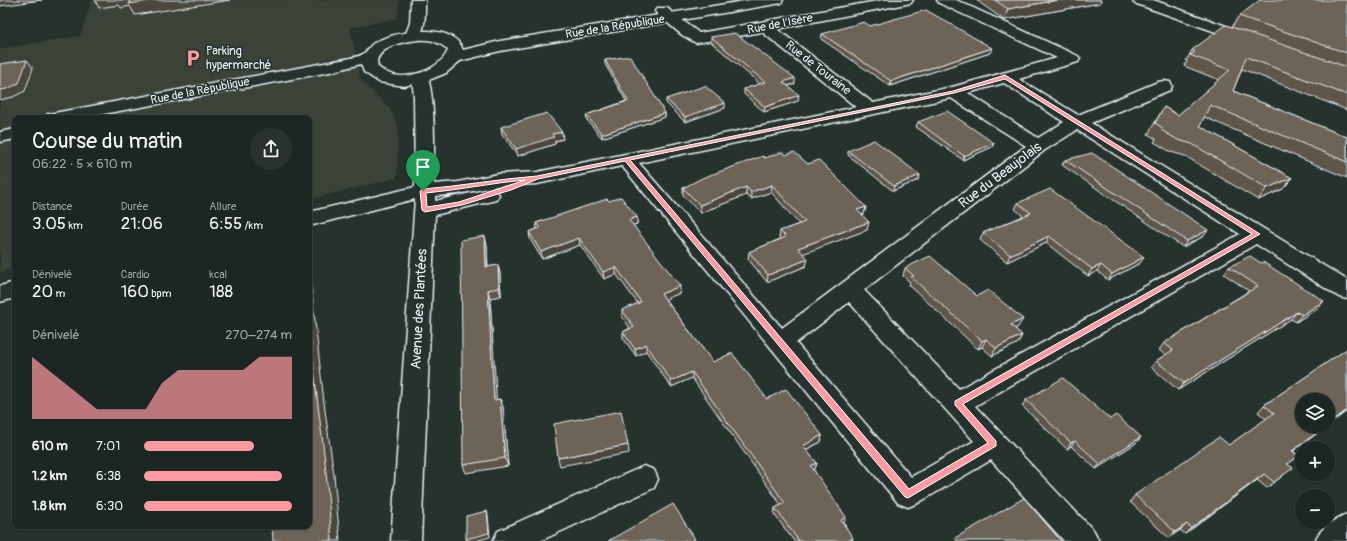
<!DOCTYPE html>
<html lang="fr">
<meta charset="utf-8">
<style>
:root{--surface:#1c2622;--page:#29322f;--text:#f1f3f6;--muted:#a0a5a5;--line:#3a4340;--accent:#ff9aa2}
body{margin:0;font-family:Pangolin,sans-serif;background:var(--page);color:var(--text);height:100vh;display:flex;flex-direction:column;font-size:15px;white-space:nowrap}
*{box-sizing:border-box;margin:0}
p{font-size:13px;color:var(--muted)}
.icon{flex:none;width:22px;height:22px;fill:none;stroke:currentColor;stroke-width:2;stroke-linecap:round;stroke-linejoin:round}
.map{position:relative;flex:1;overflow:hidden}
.side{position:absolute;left:12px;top:115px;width:300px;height:414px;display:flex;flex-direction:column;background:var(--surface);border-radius:8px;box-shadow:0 1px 3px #0004,0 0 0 1px var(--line)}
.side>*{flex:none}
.controls{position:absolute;left:1295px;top:393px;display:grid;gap:8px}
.controls a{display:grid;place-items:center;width:40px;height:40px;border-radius:50%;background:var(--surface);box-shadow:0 1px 3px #0004,0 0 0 1px var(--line);font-size:20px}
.pin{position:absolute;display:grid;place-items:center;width:34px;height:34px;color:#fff;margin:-41px -17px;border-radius:50% 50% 50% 0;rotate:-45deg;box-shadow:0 0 4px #0007}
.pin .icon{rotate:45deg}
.round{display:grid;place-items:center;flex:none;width:42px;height:42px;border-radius:21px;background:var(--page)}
.summary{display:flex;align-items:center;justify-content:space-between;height:68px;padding:0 20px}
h1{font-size:22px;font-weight:600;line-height:30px}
.figures{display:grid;grid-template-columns:repeat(3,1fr);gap:6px;height:68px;padding:4px 20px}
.figures div{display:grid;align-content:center}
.figures b{font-size:17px;font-weight:600}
.figures small{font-size:11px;font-weight:400}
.figures p{font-size:11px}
.chart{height:112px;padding:8px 20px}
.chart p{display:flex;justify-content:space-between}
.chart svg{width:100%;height:72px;margin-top:4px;fill:var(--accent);opacity:.7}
ul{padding:0 20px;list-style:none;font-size:13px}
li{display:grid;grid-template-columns:64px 48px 1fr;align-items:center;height:30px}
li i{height:10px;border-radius:5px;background:var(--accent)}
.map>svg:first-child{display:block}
</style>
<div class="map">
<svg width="1347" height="541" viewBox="0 0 1347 541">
<rect width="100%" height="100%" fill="#26332d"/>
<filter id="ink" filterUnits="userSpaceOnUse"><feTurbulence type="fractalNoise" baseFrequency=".025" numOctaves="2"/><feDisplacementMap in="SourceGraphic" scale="8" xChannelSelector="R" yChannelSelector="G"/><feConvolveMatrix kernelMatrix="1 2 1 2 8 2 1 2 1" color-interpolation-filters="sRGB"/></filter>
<g filter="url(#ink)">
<path fill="#3b4239" d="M92,0H399L397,18L350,28L361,80L390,109L398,127L397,178L309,199V118H15V268L0,272V49L80,36Z"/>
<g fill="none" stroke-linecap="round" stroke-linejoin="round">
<g stroke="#e8f1f8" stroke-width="3">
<path id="pedestrian" d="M1132,0H1153L1254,36L1257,39L1254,42H1244L1134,3Z"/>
</g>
<g stroke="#e8f1f8" stroke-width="3">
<path id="minor" d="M411,0H425C425,13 426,28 418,39H408L405,36L410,23Z
M883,0H913L911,3L906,4L777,29L873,103L952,87L1057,58L939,3L937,0H956L1078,56L1080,59L1078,62L1019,79L1078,115L1158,82L1164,81L1170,82L1172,86L1170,90L1091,123L1347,280V299L1339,297L1256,244L975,406L1094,531L1099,541H1064L991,460L918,503L908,507L898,503L622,166L537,184L498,186L458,194L435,196V201L489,189L496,190L499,195L496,200L435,215L421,541H391L415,199L309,226V212L415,187L414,97L412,78L414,74L420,73L426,74C436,90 434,162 434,184L458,182L498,174L537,172L856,107L762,32L696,43L682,35L657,14L655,11L657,8H667L699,33ZM1004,83L1064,122L1038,138L968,93ZM951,98L1026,146L782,328L639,163ZM1077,130L1240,234L959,389L864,290L1045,150ZM849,302L974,441L911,477L796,343Z
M15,282V298L0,302V286Z
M644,466L654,470L658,479L654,488L540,541H493L498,531Z
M1347,514V541H1315C1321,527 1333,520 1347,514Z"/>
</g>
<g stroke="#e8f1f8" stroke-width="3">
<path id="secondary" d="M750,0H783L781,3L776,4L500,51L460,61L446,73L429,80L404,86L379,82L364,72L361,64L330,72L82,118H45L48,114L54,113L330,62C338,60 357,58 363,54C367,52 369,46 374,43C394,31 453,21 463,50L500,41ZM418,40C429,39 440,42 448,50C441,69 407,82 388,73C385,72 381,69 378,67L377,60C383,45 403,42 418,40Z
M15,129V139L0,142V132Z"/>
</g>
<use href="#pedestrian" fill="#26332d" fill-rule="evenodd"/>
<use href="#minor" fill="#26332d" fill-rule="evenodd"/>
<use href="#secondary" fill="#26332d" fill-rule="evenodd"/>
</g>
<path fill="#5e564a" stroke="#e8f1f8" d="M976,0H1101L1100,3L1004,20Z
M1347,0V110L1242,69L1233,91L1347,137V178L1204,117L1200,126L1292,178L1283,189L1258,200L1185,156L1171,152L1154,142L1156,139L1148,134L1164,107L1178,115L1219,80L1184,66L1187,62L1186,61L1192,50L1232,27L1239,16Z
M870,26L990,53L890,86L821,39L822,34Z
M711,37L795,84L788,86L798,101L764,112L744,94V89L760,84L711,42Z
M605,60L665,113V117L602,138L587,120L586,115L626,101L605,64Z
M666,99L725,108L685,122L666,103Z
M918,122L994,143L992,147L963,160L916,127Z
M501,127L563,139L555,141V144L518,156L502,134Z
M848,151L920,175L918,180L893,191L848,155Z
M786,155L808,164L866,207L864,214L862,215L867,230L803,253L806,266L767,282L748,259L749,252L780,239L779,238L780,231L799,224L771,192L751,199L746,195L700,213L683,195V188L765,158Z
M1065,160L1204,236L1183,247L1062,165Z
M609,201L637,217V224L633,225L680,293L665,299L713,362L822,435L821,442L806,450L817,463L815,469L814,470L844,523L852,541H794L774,514L775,508L781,505L692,378L671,387L646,351L636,356L623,338V332L630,328L622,317V310L638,304L616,274L604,279L580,245L542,259L530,239L529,232L537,229L536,223Z
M1018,203L1140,263L1108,280L1097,271L1088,276L1046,243L1007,262L980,240L983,233L1023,216L1015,209Z
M487,245L488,267L498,265L500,274L501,296L490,298L496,400L500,399L503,407L508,466L466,473L463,465Z
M1229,267L1318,308L1296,322L1291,319L1178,390L1151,367L1156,361L1165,355L1159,350L1164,343L1249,291L1224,274Z
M905,268L977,296L1018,327L1015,329L1022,335L1018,343L992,356L982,347L978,349L909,285L910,282L903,276Z
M1347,349V411L1328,425V400L1302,426H1327L1293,451L1299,456L1288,464L1285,474L1267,488L1257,480L1185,534L1180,530L1169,538L1130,502L1135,495L1229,445L1266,419L1258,412L1264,405Z
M1026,400L1110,419L1141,437L1136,443L1096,469L1071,446L1067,449L1022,406Z"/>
<path fill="#4c463c" stroke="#e8f1f8" d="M0,0H42L0,6Z
M95,0H230L135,15L130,6L121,8L119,5L99,8Z
M1058,0H1101L1100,3L1004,20L1008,9Z
M992,48L990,53L890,86L891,81Z
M27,60L33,68L25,91L13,97L0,100V90Z
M795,78V84L782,87L783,82Z
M799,95L798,101L764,112L765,107Z
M725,103V108L685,122V117Z
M665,113V117L602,138V134Z
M562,132L563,139L555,141V144L518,156L516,149L552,134Z
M994,143L992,147L963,160L964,156Z
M920,175L918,180L893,191L894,186Z
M1292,178L1283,189L1258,200L1267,188Z
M772,185L771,192L751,199V192Z
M746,187V195L700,213V205Z
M866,207L864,214L855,217L857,210Z
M637,217V224L630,226L629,220Z
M869,222L867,230L797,256L798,248Z
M1208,230L1204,236L1183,247L1187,241Z
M485,236L487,245L488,276L486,267Z
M1049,236L1046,243L1007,262L1010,255Z
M579,238L580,245L542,259L541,252Z
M1144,257L1140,263L1108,280L1112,274Z
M808,259L806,266L767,282L768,275Z
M498,265L500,274L501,296L499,288Z
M1101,265L1097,271L1088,276L1092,269Z
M309,266L324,403L334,475L340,541H332L309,323Z
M616,267V274L604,279L603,272Z
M680,286V293L661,301V294Z
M488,290L490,298L497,408L494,400Z
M1324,301L1318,308L1296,322L1302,315Z
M1297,312L1291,319L1178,390L1184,383Z
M1023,319L1018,327L1007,333L1011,325Z
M1022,335L1018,343L992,356L996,348Z
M986,339L982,347L978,349L982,341Z
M646,344V351L636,356L635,349Z
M692,372V378L671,387V381Z
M500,399L503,407L508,466L505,458Z
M1347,410V411L1328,425V424Z
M1326,426H1327L1285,457L1292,451Z
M822,435L821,442L801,452L803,446Z
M1141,437L1136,443L1096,469L1100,464Z
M1075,441L1071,446L1067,449L1071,443Z
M628,445L629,453L560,466L558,458Z
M817,463L815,469L809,472L811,466Z
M1264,474L1257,480L1185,534L1191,528Z
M487,511L488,515L490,537L475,541H467L466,539Z
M846,517L844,523L839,526L841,520Z
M1187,524L1180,530L1169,538L1175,532Z
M853,538L852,541H848Z"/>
<path fill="#6d6456" stroke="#e8f1f8" d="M130,0H155L129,4Z
M995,0H1058L1008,9Z
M1260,0H1347V53L1239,16Z
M926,10L992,48L891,81L822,34L864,22L870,26Z
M1226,25L1347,67V95L1246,57L1233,91L1347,137V162L1210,105L1200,126L1292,178L1267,188L1192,144L1178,140L1161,130L1163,128L1155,123L1164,107L1178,115L1230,70L1190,55L1195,52L1192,50Z
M735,33L795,78L783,82L799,95L765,107L744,89L765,82L711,37Z
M630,56L665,113L602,134L586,115L628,101L605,60Z
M27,60L19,83L7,89L0,90V64Z
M705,86L725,103L685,117L666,99Z
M947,111L994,143L964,156L918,122Z
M547,113L562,132L552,134L554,137L516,149L501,127Z
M874,140L920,175L894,186L848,151Z
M782,152L786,155L794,152L808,164L819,160L866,207L857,210L869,222L798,248L808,259L768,275L749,252L786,237L780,231L805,222L772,185L751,192L746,187L700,205L683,188L702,178L763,156L765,158Z
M1092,153L1208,230L1187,241L1065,160Z
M1050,189L1144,257L1112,274L1101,265L1092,269L1049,236L1010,255L983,233L1031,213L1018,203Z
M621,197L637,217L629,220L680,286L661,294L713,362L732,353L767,399L786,389L822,435L803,446L817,463L811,466L846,517L841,520L853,538L848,541H799L775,508L785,503L692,372L671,381L646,344L635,349L623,332L634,327L622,310L641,302L616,267L603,272L579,238L541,252L529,232L540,228L536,223L607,199L609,201Z
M485,236L486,267L498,265L499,288L488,290L494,400L500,399L505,458L463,465L461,240Z
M930,256L977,296L988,290L1023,319L1011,325L1022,335L996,348L986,339L982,341L911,277L914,276L905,268Z
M1250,256L1261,263L1263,262L1324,301L1302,315L1297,312L1184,383L1156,361L1173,350L1164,343L1258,286L1229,267Z
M309,323L316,389L325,461L332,541H273L272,526H309Z
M1347,349V410L1328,424V400H1302V426H1326L1292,451L1299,456L1287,464L1293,468L1274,482L1264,474L1191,528L1187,524L1175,532L1135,495L1219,437L1229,445L1274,413L1264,405Z
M1063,378L1110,419L1116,415L1141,437L1100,464L1075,441L1071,443L1026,400Z
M621,411L628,445L558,458L554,424Z
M1024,498L1061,541H957L955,538Z
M673,504L695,539L691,541H608Z
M487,511L489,533L466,539V516Z"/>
</g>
<path fill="#ff9aa2" stroke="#fff" fill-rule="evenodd" d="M1005,75L1260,234L963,404L996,441V446L908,498L905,497L625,161L538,179L511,190L462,205L425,212L422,210L420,191L423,189C461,186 498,179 537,176L871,108L953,91ZM1005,79L1252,234L955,401V405L988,443L909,489L630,160L954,93ZM525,180L459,202L427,207L426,193C459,190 492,183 525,180Z"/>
<defs>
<g id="parking-bare" transform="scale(1.38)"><path d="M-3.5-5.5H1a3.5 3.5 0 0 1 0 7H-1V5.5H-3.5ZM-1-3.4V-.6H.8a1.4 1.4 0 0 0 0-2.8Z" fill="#ff9aa2" stroke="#26332d" stroke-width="2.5" paint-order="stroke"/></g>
</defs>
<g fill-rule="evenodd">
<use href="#parking-bare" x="193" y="58"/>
</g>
<g text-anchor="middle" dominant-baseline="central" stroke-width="3" stroke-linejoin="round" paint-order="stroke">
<g font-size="12" fill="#e8f1f8" stroke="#26332d">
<text transform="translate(780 24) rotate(-11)">Rue de l'Isère</text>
<text transform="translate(615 27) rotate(-9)">Rue de la République</text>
<text transform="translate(818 68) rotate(38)">Rue de Touraine</text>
<text transform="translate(200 91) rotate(-11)">Rue de la République</text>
</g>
<g font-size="12" fill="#e8f1f8" stroke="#26332d" text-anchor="start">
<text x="206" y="51">Parking<tspan x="206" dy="14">hypermarché</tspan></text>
</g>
<g font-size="14" fill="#e8f1f8" stroke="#26332d">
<text transform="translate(1000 175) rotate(-37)">Rue du Beaujolais</text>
<text transform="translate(419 309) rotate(-87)">Avenue des Plantées</text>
</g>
</g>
</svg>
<div class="controls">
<a><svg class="icon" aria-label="layers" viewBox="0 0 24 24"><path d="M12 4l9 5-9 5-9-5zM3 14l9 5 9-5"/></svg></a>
<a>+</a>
<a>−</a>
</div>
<div class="pin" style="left:423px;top:191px;background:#1e9e55"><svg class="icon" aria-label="arrive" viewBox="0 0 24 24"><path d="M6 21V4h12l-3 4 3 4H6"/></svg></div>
<section class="side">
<div class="summary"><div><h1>Course du matin</h1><p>06:22 · 5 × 610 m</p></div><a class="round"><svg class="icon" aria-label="share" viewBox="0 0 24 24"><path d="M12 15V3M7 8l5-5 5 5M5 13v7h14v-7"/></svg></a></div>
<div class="figures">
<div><p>Distance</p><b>3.05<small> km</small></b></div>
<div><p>Durée</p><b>21:06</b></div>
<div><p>Allure</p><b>6:55<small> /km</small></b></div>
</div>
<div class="figures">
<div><p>Dénivelé</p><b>20<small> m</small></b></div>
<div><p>Cardio</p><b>160<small> bpm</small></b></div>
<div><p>kcal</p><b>188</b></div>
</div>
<div class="chart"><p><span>Dénivelé</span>270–274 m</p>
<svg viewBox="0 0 160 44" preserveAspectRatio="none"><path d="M0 44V6L10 14L20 22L30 30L40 38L50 38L60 38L70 38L80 22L90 14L100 14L110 14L120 14L130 14L140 6L150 6L160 6V44z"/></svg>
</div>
<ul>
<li><b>610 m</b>7:01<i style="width:74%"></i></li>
<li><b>1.2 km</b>6:38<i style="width:93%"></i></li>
<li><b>1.8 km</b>6:30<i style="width:100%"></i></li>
</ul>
</section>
</div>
